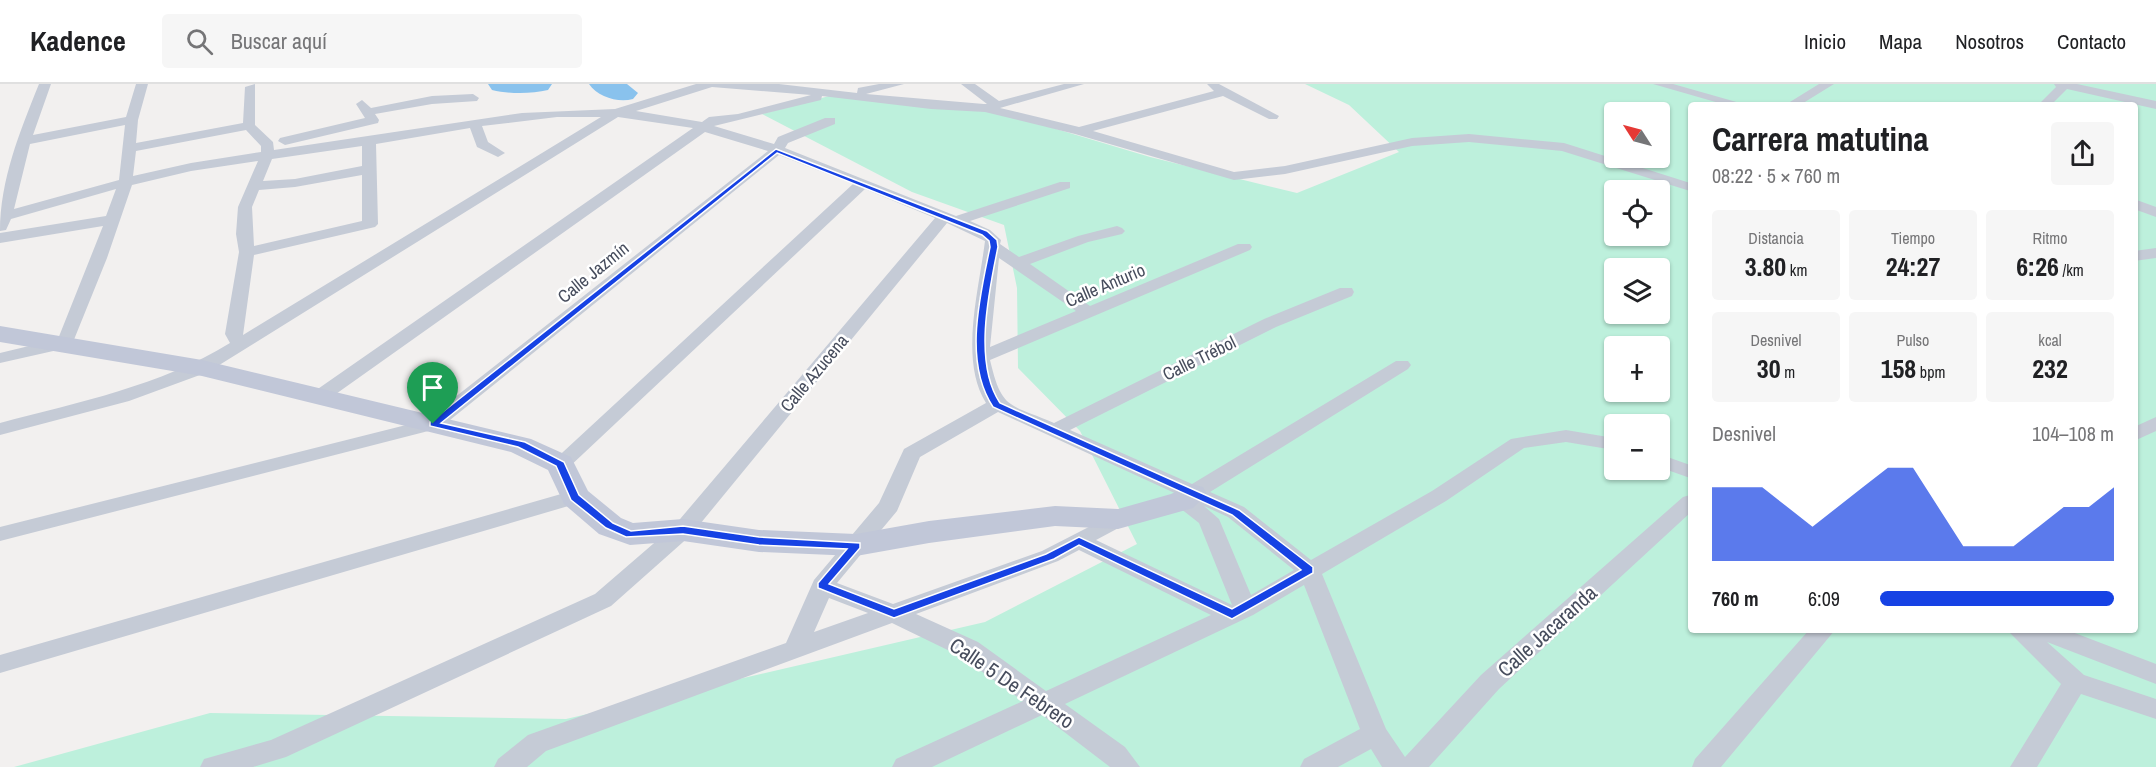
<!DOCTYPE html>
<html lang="es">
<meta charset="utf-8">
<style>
:root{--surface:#fff;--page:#f6f6f6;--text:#202124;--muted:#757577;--line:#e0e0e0;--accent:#1642e4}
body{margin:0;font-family:"Archivo Narrow",sans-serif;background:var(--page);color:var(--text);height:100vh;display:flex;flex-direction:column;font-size:22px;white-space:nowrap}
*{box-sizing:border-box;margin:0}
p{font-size:20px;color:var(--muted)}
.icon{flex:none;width:33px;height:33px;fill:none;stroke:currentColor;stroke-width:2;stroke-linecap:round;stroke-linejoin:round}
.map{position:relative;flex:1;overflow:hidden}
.details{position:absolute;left:1688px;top:18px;width:450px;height:531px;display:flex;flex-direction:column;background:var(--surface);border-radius:6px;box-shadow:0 2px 4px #0004}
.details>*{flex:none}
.needle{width:39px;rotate:306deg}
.tools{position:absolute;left:1604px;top:18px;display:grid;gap:12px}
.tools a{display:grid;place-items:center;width:66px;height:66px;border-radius:6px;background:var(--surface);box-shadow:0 2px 4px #0004;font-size:30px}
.pin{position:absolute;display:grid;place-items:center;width:51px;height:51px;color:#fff;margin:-62px -26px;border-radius:50% 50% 50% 0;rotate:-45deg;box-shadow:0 0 6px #0007}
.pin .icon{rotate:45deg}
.round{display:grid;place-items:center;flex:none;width:63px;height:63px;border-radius:6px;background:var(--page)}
.summary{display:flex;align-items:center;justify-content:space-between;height:102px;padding:0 24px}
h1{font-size:33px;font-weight:700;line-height:45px}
.metrics{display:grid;grid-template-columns:repeat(3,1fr);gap:9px;height:102px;padding:6px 24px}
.metrics div{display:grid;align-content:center;border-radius:6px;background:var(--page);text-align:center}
.metrics b{font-size:26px;font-weight:700}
.metrics small{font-size:16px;font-weight:400}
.metrics p{font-size:16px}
.chart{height:168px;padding:12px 24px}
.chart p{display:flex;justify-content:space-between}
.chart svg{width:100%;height:108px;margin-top:6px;fill:var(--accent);opacity:.7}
ul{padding:0 24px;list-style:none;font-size:20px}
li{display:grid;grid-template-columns:96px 72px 1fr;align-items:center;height:45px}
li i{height:15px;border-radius:8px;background:var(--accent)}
header{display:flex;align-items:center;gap:36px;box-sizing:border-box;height:84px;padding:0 30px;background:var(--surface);border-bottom:2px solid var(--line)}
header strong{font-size:28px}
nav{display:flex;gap:33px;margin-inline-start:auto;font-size:21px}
.search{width:420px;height:54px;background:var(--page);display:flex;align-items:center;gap:15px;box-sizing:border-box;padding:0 21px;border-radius:6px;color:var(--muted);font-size:22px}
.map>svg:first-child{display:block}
</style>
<header>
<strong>Kadence</strong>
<div class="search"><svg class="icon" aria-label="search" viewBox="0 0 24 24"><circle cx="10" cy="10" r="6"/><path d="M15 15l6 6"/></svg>Buscar aquí</div>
<nav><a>Inicio</a><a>Mapa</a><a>Nosotros</a><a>Contacto</a></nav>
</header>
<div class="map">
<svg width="2156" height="683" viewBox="0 0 2156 683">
<rect width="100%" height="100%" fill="#f2f0ef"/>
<path fill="#bdf0dc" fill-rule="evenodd" d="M1305,0H2156V683H14L210,629L566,635L985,538L1137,460L1080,347L1018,284L1017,204L1004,141L912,108L762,30L844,8L989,25L1150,73L1297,109L1399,68L1349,21ZM1690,21H2134V546H1690ZM1614,28H1659V74H1614ZM1614,106H1659V152H1614ZM1614,184H1659V230H1614ZM1614,262H1659V308H1614ZM1614,340H1659V386H1614Z"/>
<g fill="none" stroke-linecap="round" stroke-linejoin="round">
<path fill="#89c2ed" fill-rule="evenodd" d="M488,0H552L548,6C531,10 509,10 492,6Z
M589,0H627L638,9L633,15C618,19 598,13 589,0Z"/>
<path fill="#c5cbd6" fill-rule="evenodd" d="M39,0H51L33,51L126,33L136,0H148L138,36L136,59L243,39L245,3L255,0V41L273,58L274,66L522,29L615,25L696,0H779L857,9L858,4L879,0H904L866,10L984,20H987L961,0H975L999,17L1064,0H1084L1000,24L1079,43L1214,7L1207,0H1219L1279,32L1277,35H1269L1223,12L1093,47L1234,88L1285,82L1412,54L1469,50L1564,59L1690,99V107L1562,67L1469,58L1412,62L1285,90L1234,96L1075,50L985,28L931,25L822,12L821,16L714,42L774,60L778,53L825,34H835V40L788,59L785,64L956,132L1060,98H1070V104L970,137L990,146L1001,156L1000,160L1019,173L1078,152L1117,142L1122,144L1125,147L1122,150L1088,158L1030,180L1090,222L1238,160H1250L1252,163L1250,166L990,276C1002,327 1009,319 1054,339L1264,235L1340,204H1352L1354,208L1352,212L1276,243L1070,346L1192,400L1396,277H1408L1411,281L1408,285L1210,408L1244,423L1311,476L1432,407L1511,355L1566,346L1614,354V366L1566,358L1524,364L1446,417L1322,490L1386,645L1405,673L1481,591L1683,413L1690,411V429L1499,605L1429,683H1382L1371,665L1338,683H1300L1304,675L1360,645L1304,501L1253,531L1065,620L1125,663L1140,683H1110L1042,631L932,683H892L896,675L1023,617L960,572L892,539L546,667L527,683H494L498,675L528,651L786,559L814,496L879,419L904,365L986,319C959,276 979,206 985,157L947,139L691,451L611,522L286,673L253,683H200L204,675L271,656L595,510L675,441L935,134L865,105L567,385H553L550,380L853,100L779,71L440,344L0,457V443L426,336L768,67L705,48L326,317H312L310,313L312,309L693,44L618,33L208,288L129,317L0,351V339C79,318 160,302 230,259L225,250L239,168L236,150L238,123L258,77L191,87L132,101L107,174L71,263L0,279V269L58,255L103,142L0,159V149L106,132L116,105L11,135L6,146L0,147C0,96 20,47 39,0ZM712,3L811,11L738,30L709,33L702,38L636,27ZM557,33H601L243,251L254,171L375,143L378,140L376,60L470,44L477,63L498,73L505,69L488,58L482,42ZM125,41L119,96L14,125L30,60ZM246,46L261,62V68L191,79L133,92L136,67ZM362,62V82L295,95L263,97L272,75ZM362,91V137L254,162L252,123L259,106L295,103ZM999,174L1076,227L990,263ZM998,328L1179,411L1171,417L1199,439L1232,521L1096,456L1126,440L1129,435L1126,430L1118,428L1042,467L893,520L837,499L897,427L920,373ZM1204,422L1228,433L1294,486L1251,511L1219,435ZM1079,466L1211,531L1046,607L978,558L916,530L1058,477ZM829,514L868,529L814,548Z
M1653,0H1673L1747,21H1726Z
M1819,0H1834L1800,21H1785Z
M2054,0H2077L2156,17V25L2067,5L2051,21H2038L2056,3Z
M473,10L479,14L477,17L432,20L375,30L379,36L378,39L285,61L278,57L280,54L365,34L356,20L362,16L371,24L432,12Z
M2134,115L2156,123V133L2134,125Z
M2156,164V174L2134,177V167Z
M2156,333V347L2134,357V343Z
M1659,370L1690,381V394L1659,383Z
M575,406L582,408L586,413L582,418L0,589V571Z
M1809,546H1835L1721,683H1692L1695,675Z
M2007,546H2067L2156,580V600L2047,558L2084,591L2156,615V635L2081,610L2037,683H2010L2061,600Z"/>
<path fill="#c1c7d8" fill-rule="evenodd" d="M0,242L202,276L531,355L571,373L588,407L621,434L633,439L683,435L759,446L856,450L929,437L1055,422L1118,425L1171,410L1192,400L1203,403L1207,410L1193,424L1118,445L1055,442L929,459L856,472L759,468L683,457L630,461L599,450L564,420L548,386L511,368L202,292L0,258Z"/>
</g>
<path fill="#1642e4" stroke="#fff" stroke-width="1.5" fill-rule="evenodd" d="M776,65L987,147L997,156L998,163C989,207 973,279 1000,319L1239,426L1313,483V489L1232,535L1079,461L1054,475L894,534L818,504V499L847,465L759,461L683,450L626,453L606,444L571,416L556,382L518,363L430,342V338ZM777,69L982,151L989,157L990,163C980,212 963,278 993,323L1232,431L1301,486L1232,525L1079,453L1046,470L894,525L829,500L860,464V459L759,453L683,442L631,447L613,439L579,411L564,378L525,358L441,339Z"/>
<g text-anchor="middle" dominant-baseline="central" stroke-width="5" stroke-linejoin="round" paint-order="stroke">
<g font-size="18" fill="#474d5d" stroke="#fff">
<text transform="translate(593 188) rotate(-39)">Calle Jazmín</text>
<text transform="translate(1105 201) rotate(-23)">Calle Anturio</text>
<text transform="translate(1199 274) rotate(-26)">Calle Trébol</text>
<text transform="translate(814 289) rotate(-50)">Calle Azucena</text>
</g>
<g font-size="21" fill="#474d5d" stroke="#fff">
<text transform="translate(1547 547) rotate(-42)">Calle Jacaranda</text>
<text transform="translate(1012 599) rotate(34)">Calle 5 De Febrero</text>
</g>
</g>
</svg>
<div class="tools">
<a><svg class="needle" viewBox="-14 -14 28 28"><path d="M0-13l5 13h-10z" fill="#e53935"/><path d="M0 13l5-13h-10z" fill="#757577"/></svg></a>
<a><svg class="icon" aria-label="locate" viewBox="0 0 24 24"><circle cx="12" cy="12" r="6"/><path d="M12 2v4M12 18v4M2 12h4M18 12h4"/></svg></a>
<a><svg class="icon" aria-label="layers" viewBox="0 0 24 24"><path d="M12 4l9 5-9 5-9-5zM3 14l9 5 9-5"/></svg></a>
<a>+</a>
<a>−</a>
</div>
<div class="pin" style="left:433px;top:340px;background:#1e9e55"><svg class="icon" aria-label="arrive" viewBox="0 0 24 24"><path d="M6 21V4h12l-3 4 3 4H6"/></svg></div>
<section class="details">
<div class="summary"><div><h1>Carrera matutina</h1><p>08:22 · 5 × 760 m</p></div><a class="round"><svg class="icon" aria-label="share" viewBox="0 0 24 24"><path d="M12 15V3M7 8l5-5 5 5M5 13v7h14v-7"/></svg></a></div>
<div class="metrics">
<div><p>Distancia</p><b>3.80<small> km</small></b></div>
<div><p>Tiempo</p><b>24:27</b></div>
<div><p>Ritmo</p><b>6:26<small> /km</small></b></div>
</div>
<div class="metrics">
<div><p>Desnivel</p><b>30<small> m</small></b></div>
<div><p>Pulso</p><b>158<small> bpm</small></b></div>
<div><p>kcal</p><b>232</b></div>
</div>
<div class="chart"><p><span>Desnivel</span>104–108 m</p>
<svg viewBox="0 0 160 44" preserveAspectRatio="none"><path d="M0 44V14L10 14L20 14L30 22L40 30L50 22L60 14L70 6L80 6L90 22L100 38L110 38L120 38L130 30L140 22L150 22L160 14V44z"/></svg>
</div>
<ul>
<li><b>760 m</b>6:09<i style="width:100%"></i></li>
</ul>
</section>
</div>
